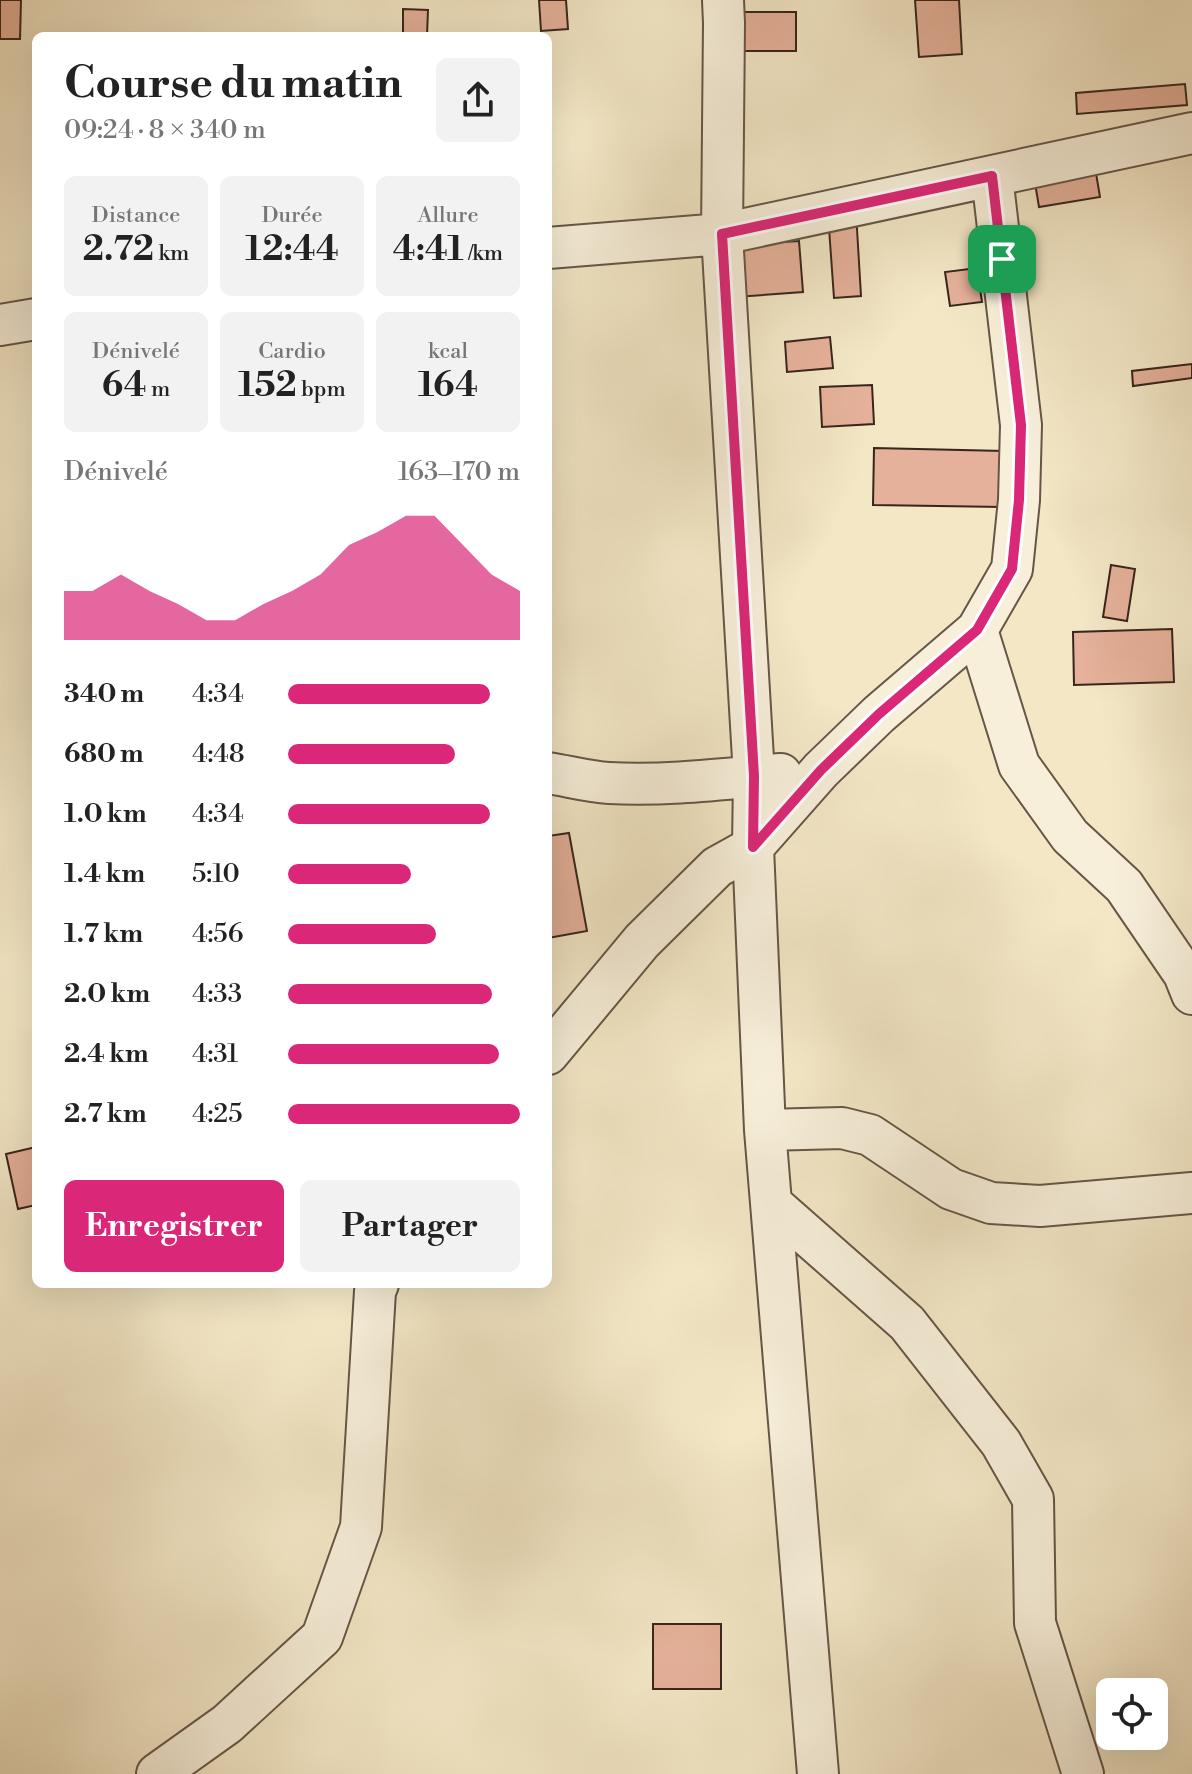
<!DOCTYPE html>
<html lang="fr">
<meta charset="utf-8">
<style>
:root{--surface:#fff;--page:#f2f2f2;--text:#222;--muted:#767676;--accent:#db2777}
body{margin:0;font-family:"Libre Bodoni",serif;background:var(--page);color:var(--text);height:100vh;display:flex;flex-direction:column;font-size:30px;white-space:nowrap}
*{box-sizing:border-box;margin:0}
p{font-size:26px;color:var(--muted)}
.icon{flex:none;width:44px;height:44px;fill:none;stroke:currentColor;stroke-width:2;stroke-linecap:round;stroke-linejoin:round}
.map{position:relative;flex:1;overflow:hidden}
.side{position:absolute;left:32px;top:32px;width:520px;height:1256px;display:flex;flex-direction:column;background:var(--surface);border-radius:12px;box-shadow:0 8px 32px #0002}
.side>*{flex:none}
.fabs{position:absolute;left:1096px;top:1678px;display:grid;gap:16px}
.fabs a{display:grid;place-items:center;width:72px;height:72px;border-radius:12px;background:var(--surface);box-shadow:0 8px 32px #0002;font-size:40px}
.pin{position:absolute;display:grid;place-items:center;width:68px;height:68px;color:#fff;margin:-34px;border-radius:16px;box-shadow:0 4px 12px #0006}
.round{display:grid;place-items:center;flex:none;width:84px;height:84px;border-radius:12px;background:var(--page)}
.overview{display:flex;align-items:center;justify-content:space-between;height:136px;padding:0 32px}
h1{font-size:44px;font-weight:700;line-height:60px}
.metrics{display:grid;grid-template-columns:repeat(3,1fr);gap:12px;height:136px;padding:8px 32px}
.metrics div{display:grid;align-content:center;border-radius:12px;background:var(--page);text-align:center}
.metrics b{font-size:34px;font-weight:700}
.metrics small{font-size:22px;font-weight:400}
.metrics p{font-size:22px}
.chart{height:224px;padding:16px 32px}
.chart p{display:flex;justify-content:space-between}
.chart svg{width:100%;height:144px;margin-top:8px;fill:var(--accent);opacity:.7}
.cta{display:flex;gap:16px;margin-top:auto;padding:16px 32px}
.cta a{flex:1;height:92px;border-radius:12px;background:var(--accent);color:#fff;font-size:32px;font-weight:700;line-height:92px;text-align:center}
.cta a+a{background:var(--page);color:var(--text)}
ul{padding:0 32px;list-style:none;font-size:26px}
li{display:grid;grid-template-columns:128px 96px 1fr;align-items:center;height:60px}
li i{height:20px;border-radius:10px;background:var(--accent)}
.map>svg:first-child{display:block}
</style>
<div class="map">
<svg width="1192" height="1774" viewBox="0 0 1192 1774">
<rect width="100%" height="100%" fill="#f3e7c6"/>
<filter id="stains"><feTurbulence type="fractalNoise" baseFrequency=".0025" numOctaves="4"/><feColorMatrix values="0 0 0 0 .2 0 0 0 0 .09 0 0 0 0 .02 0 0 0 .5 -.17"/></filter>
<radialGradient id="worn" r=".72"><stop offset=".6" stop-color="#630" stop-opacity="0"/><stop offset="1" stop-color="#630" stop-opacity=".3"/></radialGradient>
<path fill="#e5b19a" stroke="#38251c" stroke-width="2" d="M0,0H21L20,39H0Z
M539,0H566L568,29L541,31Z
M915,0H959L962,54L919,57Z
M403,9L428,10L427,36H403Z
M733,12H796V51H733Z
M1185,84L1187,105L1077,114L1076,93Z
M1094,161L1100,197L1039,207L1033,171Z
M856,212L861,296L834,298L828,214Z
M799,241L803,292L736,297L732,245Z
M977,268L982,302L950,306L945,272Z
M830,337L833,368L787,372L785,342Z
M1192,364V378L1133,386L1132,371Z
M872,385L874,424L822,427L820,387Z
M874,448L1004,451L1003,507L873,505Z
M1111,565L1135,569L1127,621L1103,617Z
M1172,629L1174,682L1074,685L1073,632Z
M569,833L587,931L548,938V836Z
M36,1147V1205L18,1209L6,1154Z
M653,1624H721V1689H653Z"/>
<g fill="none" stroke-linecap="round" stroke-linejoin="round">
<g stroke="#675646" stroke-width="44">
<path id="minor" d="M723,0L724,23L722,234L754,776L753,847L765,1130L818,1774
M548,248L722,234L1192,133
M0,325L36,319
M977,630L1019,765L1070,836L1124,886L1184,974L1192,994
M548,773C568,776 589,782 609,783C667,786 723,779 781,774
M548,1054L642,941L717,867L753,847L821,770L879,714L977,630L1012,569L1019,500L1021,425L992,176
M765,1130L842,1128L870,1135L951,1189L991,1203L1040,1206L1192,1193
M773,1205L907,1323L1001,1443L1033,1499L1035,1623L1083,1774
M157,1774L227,1724L322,1637L361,1527L375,1291L378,1284"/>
</g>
<use href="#minor" stroke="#f7efda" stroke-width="40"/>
</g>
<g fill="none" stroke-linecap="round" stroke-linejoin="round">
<g stroke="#fff" stroke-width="16">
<path id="route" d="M992,176L1021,425L1019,500L1012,569L977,630L879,714L821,770L753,847L754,776L722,234Z"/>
</g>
<use href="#route" stroke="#db2777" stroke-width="10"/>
</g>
<rect width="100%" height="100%" filter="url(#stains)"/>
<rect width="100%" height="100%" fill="url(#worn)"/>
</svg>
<div class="fabs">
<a><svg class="icon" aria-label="locate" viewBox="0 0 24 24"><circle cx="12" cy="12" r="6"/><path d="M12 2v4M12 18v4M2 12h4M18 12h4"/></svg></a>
</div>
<div class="pin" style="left:1002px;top:259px;background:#1e9e55"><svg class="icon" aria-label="arrive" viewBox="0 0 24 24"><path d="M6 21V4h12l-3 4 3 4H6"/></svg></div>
<section class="side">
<div class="overview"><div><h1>Course du matin</h1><p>09:24 · 8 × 340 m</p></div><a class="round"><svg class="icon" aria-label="share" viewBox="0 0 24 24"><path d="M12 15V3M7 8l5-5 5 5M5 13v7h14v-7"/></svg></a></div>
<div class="metrics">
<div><p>Distance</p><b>2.72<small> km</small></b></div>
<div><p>Durée</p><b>12:44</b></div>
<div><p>Allure</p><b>4:41<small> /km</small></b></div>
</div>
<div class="metrics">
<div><p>Dénivelé</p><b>64<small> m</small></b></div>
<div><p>Cardio</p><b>152<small> bpm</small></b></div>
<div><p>kcal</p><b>164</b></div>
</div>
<div class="chart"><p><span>Dénivelé</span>163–170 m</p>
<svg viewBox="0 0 160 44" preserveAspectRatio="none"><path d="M0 44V29L10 29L20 24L30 29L40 33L50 38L60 38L70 33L80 29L90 24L100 15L110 11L120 6L130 6L140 15L150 24L160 29V44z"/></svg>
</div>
<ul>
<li><b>340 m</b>4:34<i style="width:87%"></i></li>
<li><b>680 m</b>4:48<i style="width:72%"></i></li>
<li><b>1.0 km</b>4:34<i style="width:87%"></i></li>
<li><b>1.4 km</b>5:10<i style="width:53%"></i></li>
<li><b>1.7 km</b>4:56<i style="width:64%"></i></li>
<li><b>2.0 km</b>4:33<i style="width:88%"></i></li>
<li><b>2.4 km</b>4:31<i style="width:91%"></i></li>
<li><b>2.7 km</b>4:25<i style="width:100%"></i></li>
</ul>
<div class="cta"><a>Enregistrer</a><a>Partager</a></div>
</section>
</div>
